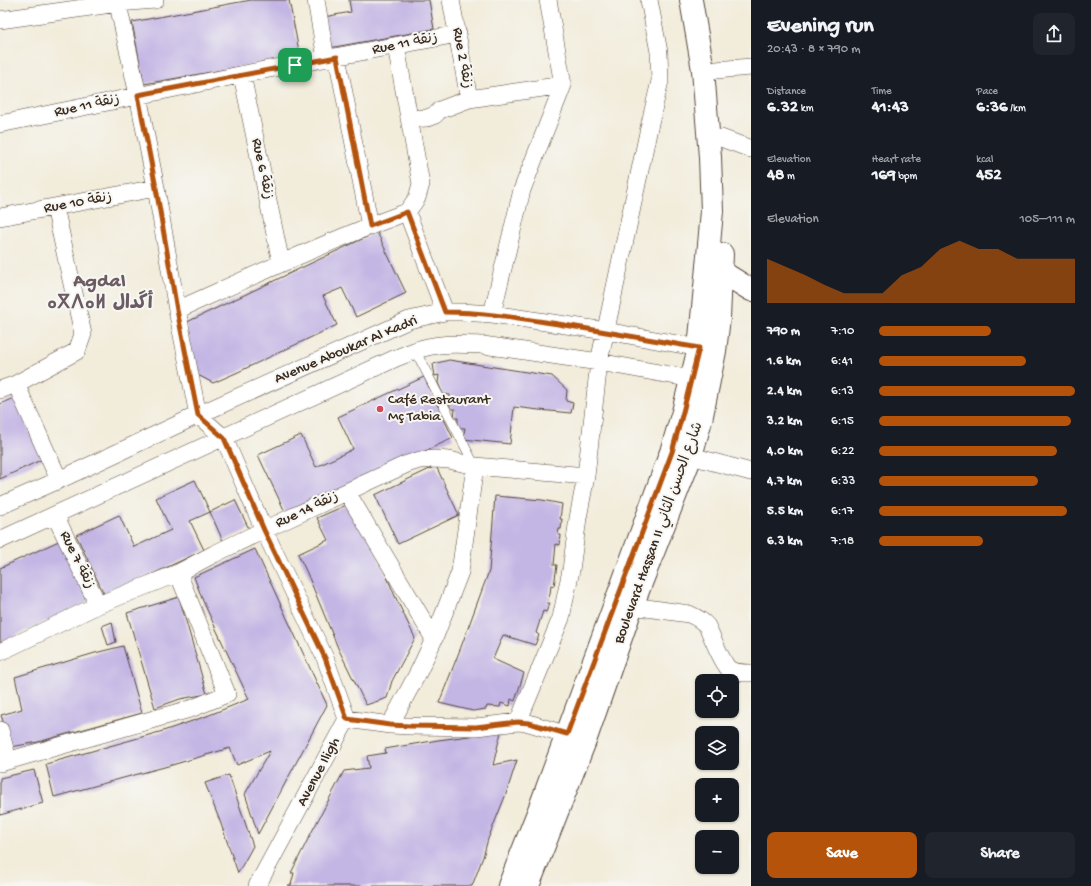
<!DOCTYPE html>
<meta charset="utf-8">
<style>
:root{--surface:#171b24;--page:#20242c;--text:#f1f3f6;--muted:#9ea1a6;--accent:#b45309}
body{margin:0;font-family:"Gochi Hand","Playpen Sans Arabic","Noto Sans Tifinagh",sans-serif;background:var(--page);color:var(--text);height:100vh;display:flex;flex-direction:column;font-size:15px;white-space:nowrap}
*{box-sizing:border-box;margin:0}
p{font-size:13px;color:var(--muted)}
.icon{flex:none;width:22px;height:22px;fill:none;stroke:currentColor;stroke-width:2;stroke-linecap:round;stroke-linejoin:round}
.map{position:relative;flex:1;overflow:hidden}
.details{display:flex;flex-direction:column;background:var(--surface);width:340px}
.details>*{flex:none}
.controls{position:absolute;left:695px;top:674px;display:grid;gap:8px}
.controls a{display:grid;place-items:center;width:44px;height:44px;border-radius:8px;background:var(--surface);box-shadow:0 1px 3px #0004;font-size:20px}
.pin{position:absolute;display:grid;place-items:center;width:34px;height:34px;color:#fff;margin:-17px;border-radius:8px;box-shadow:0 2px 6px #0006}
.round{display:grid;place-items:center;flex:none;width:42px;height:42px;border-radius:8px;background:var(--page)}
.headline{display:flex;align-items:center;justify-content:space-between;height:68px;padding:0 16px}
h1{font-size:22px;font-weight:800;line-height:30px}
.stats{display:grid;grid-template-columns:repeat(3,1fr);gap:6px;height:68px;padding:4px 16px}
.stats div{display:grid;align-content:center}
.stats b{font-size:17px;font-weight:800}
.stats small{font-size:11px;font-weight:400}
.stats p{font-size:11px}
.chart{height:112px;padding:8px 16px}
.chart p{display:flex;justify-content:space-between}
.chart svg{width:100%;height:72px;margin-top:4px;fill:var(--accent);opacity:.7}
.action{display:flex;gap:8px;margin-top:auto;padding:8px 16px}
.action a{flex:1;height:46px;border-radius:8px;background:var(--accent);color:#fff;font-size:16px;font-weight:800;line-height:46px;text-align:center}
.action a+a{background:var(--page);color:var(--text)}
ul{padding:0 16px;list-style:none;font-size:13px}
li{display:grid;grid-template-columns:64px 48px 1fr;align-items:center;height:30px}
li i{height:10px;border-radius:5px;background:var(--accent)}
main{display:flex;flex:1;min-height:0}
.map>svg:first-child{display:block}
</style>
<main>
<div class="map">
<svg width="751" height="886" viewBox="0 0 751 886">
<rect width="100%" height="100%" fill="#f6f6f2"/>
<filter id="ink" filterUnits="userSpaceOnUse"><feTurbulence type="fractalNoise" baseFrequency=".025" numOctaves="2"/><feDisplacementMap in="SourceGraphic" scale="8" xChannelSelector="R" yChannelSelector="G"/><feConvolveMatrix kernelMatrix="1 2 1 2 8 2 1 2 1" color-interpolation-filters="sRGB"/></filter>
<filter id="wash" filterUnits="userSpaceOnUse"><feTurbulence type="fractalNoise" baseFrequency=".012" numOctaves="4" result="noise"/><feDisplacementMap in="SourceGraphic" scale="16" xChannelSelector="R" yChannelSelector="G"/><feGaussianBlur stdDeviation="0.9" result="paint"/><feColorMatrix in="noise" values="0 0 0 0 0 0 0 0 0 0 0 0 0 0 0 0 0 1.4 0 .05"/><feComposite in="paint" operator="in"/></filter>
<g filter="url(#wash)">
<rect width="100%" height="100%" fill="#f2ecda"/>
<g id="blocks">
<path fill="#c3b5e4" d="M251,0H289L300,56L144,84L132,22Z
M349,0H429L434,29L329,48L324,17L351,12Z
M377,232L406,293L356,317L342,288L323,296L337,325L236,373L213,383L196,374L185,323Z
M449,360L552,376L567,390L566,401L573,403L571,413L539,410L514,407L510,444L463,439L465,428H458V418H454L455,409H450V395L443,394L438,383L439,375L435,376L433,364Z
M424,377L453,438L287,516L258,455L301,435L316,467L335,458L353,449L338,417Z
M14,398L43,459L0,479V404Z
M436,466L459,515L398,544L375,495Z
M195,480L210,512L190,521L204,550L105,596L76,535L119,515L134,547L171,530L156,498Z
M495,496L542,500L562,504L560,519H562L561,529H559L558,535H561L560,545L556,544L554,565H557L554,586L551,585L550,594L547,603H550L546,612L543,611L536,633L539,635L535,645L503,635L493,659L524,673L515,701L511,699L510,706L501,703L500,707L487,706L486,709L473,711L439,703L461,647L489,571Z
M235,500L249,529L223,541L210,512Z
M351,503L374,547L395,596L415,638L392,681L387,698L366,705L338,648L307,573L298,554L328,540L317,518Z
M61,540L90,601L0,643V568Z
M255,549L327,705L258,834L245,794L270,751L237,765L230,748L172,765L127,777L54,797L46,764L163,731L207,716L249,699L223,644L203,601L194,577Z
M179,597L207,694L180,699L155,708L127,613Z
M112,622L116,642L108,645L102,626Z
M123,646L142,713L38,742L11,747L1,715L22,709L15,677L95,653Z
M501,732L493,765L517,760L506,794L488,839L483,857L472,886H288V885H291L294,873H291L307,841L344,771L369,768L367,756L386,753L385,749L438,740Z
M34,770L43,803L0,815V778Z
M229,775L253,846L238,873L221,824L205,783Z"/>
</g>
</g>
<g filter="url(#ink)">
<use href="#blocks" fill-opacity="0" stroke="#56473a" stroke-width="1"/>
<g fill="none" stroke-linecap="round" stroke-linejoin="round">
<g stroke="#56473a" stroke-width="10">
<path id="lane" d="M415,350L475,466"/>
</g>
<g stroke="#56473a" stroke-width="18">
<path id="street" d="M117,0L138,95L156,188L177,310L198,415L224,438L264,530L325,658L347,719L257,886
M316,0L326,59
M548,0L563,85
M0,20L118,3L155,0
M396,46L421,184L417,198L407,212L445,312
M337,57L370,226
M716,70L751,67
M242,75L281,263
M469,99L563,85L522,190L492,314
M409,119L427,118L435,115L440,110L469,99L451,0
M0,124L264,70L458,34
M721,138L751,149
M0,217L156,188
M177,310C253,276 328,241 407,212
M16,384L59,480
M0,390L16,384L77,351L83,334L55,207
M691,456L751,472
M347,492L434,639
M0,506L59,480L198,415L409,320L445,312H461L492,314L606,331L711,350
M55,515L98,605
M0,540L396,358C402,356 408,353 414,351C436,342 460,344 483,345L599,362L703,381
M632,606L689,614C696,617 702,620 707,626C712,636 722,663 729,669C735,673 744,673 751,673
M0,652L98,605L178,573L214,554L264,530L407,464L420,460L435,459L449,460L475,466L586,476
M347,719L390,725L410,726L476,727L518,722L529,723L577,738
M518,722L561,618L571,570L578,518L586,476L599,362L650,123L660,81L659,52L649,0
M390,725L419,671L434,639L460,572L475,466
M0,730L8,760
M0,763L193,708L227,694L178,573"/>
</g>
<g stroke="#56473a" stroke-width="24">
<path id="secondary" d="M707,267L722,272L751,290"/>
</g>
<g stroke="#56473a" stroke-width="24">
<path id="primary" d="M509,886L539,810L671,452L683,412L699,348L707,267L712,211L710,157L703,70L691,0
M528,886L585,741L632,606L691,456L701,420L715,351L719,318L722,254"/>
</g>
<use href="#lane" stroke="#fff" stroke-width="9"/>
<use href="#street" stroke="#fff" stroke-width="17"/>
<use href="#secondary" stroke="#fff" stroke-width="22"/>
<use href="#primary" stroke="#fff" stroke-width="22"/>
</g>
</g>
<g fill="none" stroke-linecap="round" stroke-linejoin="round" filter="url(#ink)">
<g stroke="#fff" stroke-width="8">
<path id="route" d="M337,57L370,226L407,212L445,312C479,312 512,317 545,322C596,330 647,339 699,348L683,412L672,452L567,734L529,723L518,722L476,727L410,726L390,725L347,719L325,658L264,530L224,438L198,415L177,310L156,188L138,95Z"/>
</g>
<use href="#route" stroke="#b45309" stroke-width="5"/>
</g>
<circle fill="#d1495b" stroke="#f6f6f2" stroke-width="1.5" cx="380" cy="409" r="4"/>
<g text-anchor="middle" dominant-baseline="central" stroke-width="4" stroke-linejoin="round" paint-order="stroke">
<g font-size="15" fill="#3b2a1e" stroke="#f6f6f2">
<text transform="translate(405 44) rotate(-11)">Rue 11 زنقة</text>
<text transform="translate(462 58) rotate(80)">Rue 2 زنقة</text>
<text transform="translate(87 106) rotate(-12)">Rue 11 زنقة</text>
<text transform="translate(262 169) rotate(78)">Rue 6 زنقة</text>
<text transform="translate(78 203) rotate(-10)">Rue 10 زنقة</text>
<text transform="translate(346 350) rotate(-23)">Avenue Aboukar Al Kadri</text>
<text transform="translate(307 510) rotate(-25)">Rue 14 زنقة</text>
<text transform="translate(659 533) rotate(-70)">Boulevard Hassan II شارع الحسن الثاني</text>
<text transform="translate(77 560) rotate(64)">Rue 7 زنقة</text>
<text transform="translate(319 772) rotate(-62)">Avenue Iligh</text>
</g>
<g font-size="15" fill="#3b2a1e" stroke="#f6f6f2" text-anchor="start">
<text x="388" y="400">Café Restaurant<tspan x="388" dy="17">Mç Tabia</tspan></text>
</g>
<g font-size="19" font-weight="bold" letter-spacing="1" fill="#6b5b63" stroke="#f6f6f2">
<text x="100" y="282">Agdal<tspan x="100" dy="22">ⴰⴳⴷⴰⵍ أگدال</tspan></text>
</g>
</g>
</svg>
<div class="controls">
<a><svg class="icon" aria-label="locate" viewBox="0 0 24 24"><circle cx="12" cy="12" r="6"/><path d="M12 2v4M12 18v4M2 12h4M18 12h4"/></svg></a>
<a><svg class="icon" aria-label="layers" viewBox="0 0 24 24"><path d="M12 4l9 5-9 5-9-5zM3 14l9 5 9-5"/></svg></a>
<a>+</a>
<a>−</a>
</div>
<div class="pin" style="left:295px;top:65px;background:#1e9e55"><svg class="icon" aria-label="arrive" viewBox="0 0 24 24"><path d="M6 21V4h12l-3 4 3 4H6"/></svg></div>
</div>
<section class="details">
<div class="headline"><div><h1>Evening run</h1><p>20:43 · 8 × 790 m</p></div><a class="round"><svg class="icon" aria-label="share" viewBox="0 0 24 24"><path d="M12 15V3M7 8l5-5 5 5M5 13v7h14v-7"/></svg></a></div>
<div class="stats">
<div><p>Distance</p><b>6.32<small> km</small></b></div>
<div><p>Time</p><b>41:43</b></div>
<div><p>Pace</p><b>6:36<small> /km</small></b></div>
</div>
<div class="stats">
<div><p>Elevation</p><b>48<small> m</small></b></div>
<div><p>Heart rate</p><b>169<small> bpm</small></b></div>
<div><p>kcal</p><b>452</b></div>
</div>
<div class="chart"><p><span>Elevation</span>105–111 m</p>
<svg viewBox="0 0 160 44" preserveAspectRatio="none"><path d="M0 44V17L10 22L20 27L30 33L40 38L50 38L60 38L70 27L80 22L90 11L100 6L110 11L120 11L130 17L140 17L150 17L160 17V44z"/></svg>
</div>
<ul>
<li><b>790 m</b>7:10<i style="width:57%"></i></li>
<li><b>1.6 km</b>6:41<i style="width:75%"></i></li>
<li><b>2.4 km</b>6:13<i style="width:100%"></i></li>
<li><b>3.2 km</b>6:15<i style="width:98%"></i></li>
<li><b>4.0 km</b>6:22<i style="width:91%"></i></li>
<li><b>4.7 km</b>6:33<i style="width:81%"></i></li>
<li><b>5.5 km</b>6:17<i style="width:96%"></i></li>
<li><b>6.3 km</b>7:18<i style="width:53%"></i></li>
</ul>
<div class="action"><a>Save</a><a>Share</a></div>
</section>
</main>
